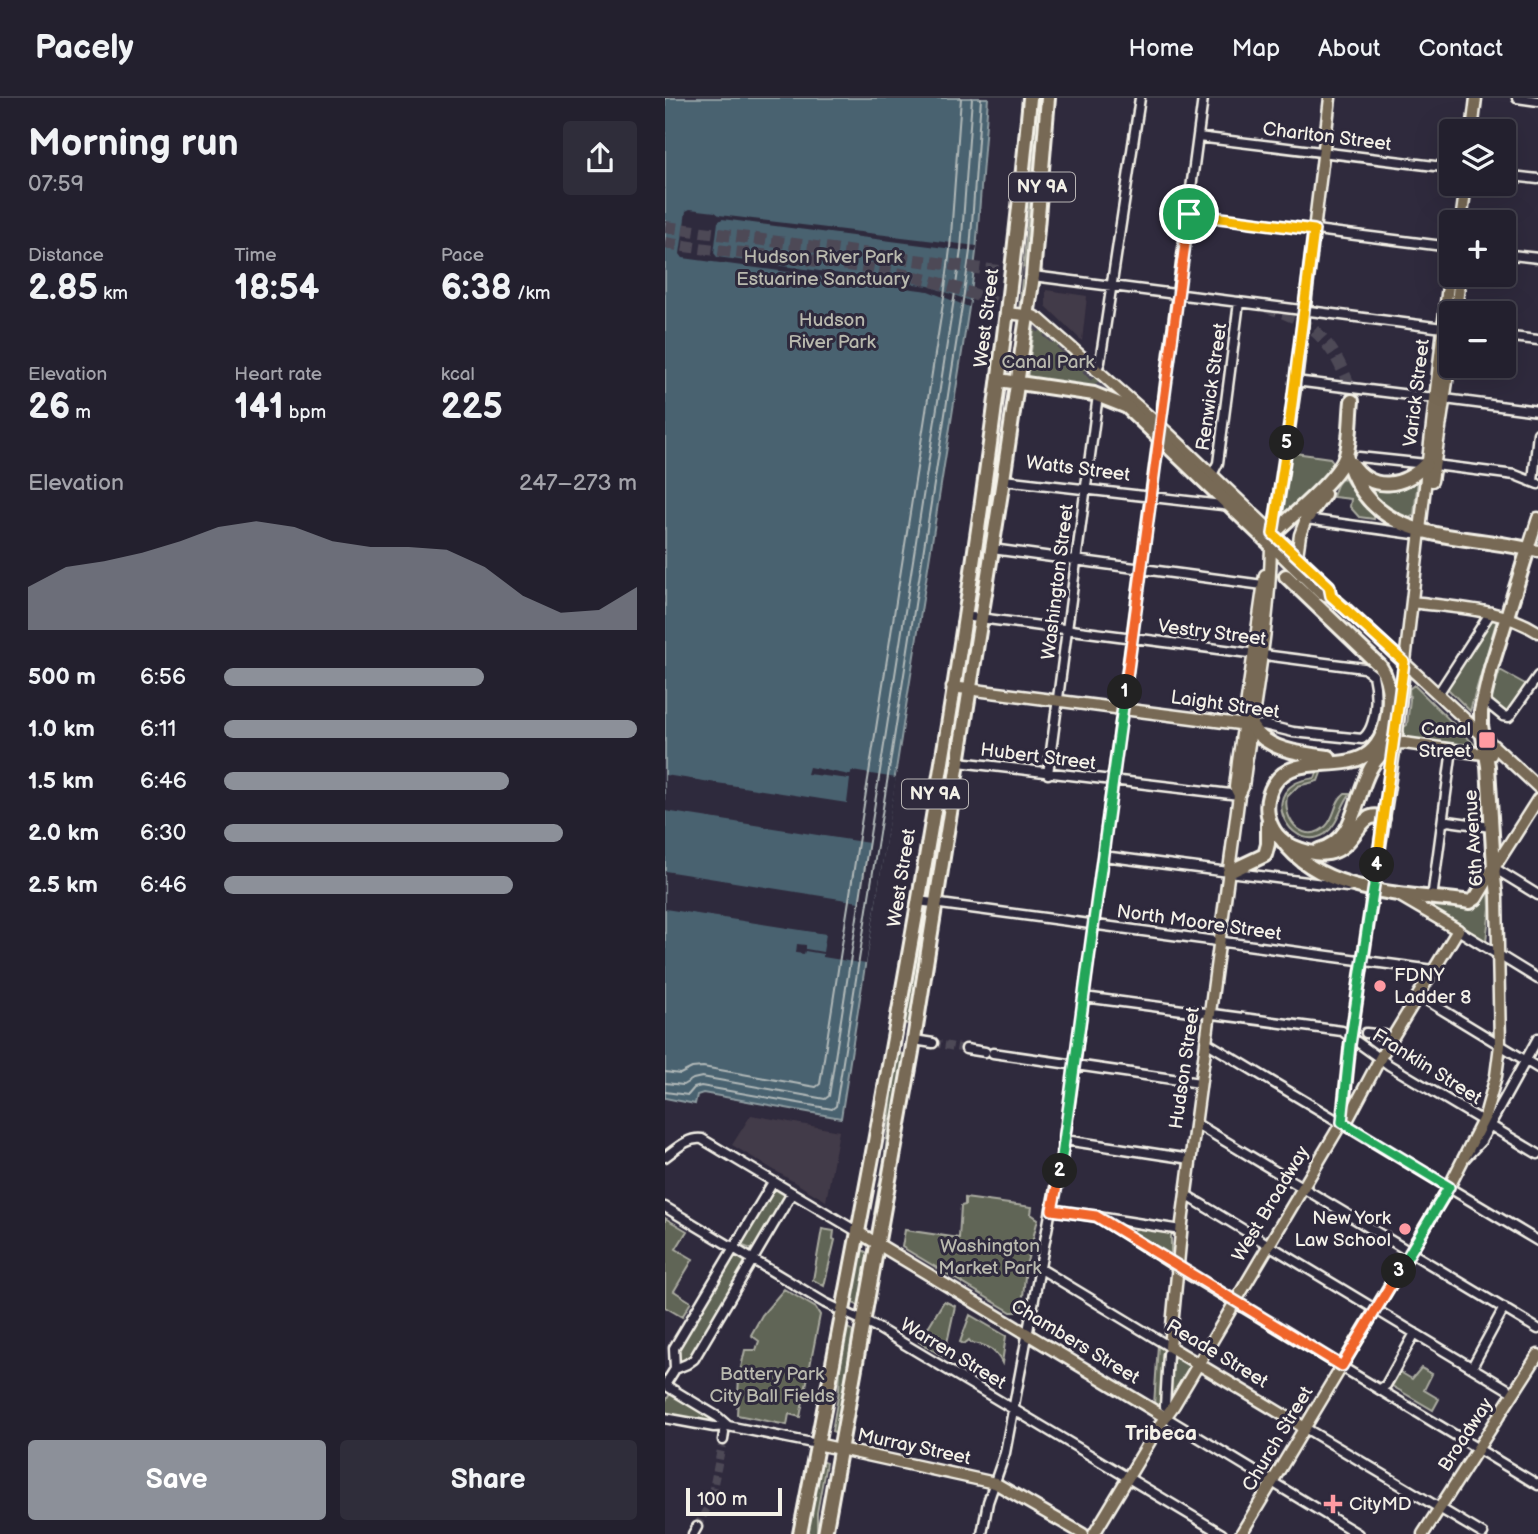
<!DOCTYPE html>
<meta charset="utf-8">
<style>
:root{--surface:#23202e;--page:#2f2d3a;--text:#f1f3f6;--muted:#a3a3aa;--line:#403e4a;--accent:#8c9099}
body{margin:0;font-family:"Balsamiq Sans",sans-serif;background:var(--page);color:var(--text);height:100vh;display:flex;flex-direction:column;font-size:26px;white-space:nowrap}
*{box-sizing:border-box;margin:0}
p{font-size:23px;color:var(--muted)}
.icon{flex:none;width:38px;height:38px;fill:none;stroke:currentColor;stroke-width:2;stroke-linecap:round;stroke-linejoin:round}
.map{position:relative;flex:1;overflow:hidden}
.drawer{display:flex;flex-direction:column;background:var(--surface);width:665px}
.drawer>*{flex:none}
.controls{position:absolute;left:774px;top:21px;display:grid;gap:14px}
.controls a{display:grid;place-items:center;width:77px;height:77px;border-radius:7px;background:var(--surface);box-shadow:0 7px 28px #0002,0 0 0 2px var(--line);font-size:35px}
.scale{position:absolute;left:21px;bottom:18px;width:96px;box-sizing:border-box;padding-left:7px;border:4px solid #f4f1e8;border-top:0;font-size:19px;line-height:24px;white-space:nowrap;color:#f4f1e8;-webkit-text-stroke:5px #2f2a3d;paint-order:stroke}
.pin{position:absolute;display:grid;place-items:center;width:60px;height:60px;color:#fff;margin:-30px;border:4px solid #fff;border-radius:50%;box-shadow:0 2px 7px #0007}
.km{position:absolute;width:35px;height:35px;margin:-18px;border-radius:50%;background:#222;color:#fff;font-size:19px;line-height:35px;text-align:center}
.round{display:grid;place-items:center;flex:none;width:74px;height:74px;border-radius:7px;background:var(--page)}
.head{display:flex;align-items:center;justify-content:space-between;height:119px;padding:0 28px}
h1{font-size:38px;font-weight:800;line-height:52px}
.figures{display:grid;grid-template-columns:repeat(3,1fr);gap:10px;height:119px;padding:7px 28px}
.figures div{display:grid;align-content:center}
.figures b{font-size:35px;font-weight:800}
.figures small{font-size:19px;font-weight:400}
.figures p{font-size:19px}
.chart{height:196px;padding:14px 28px}
.chart p{display:flex;justify-content:space-between}
.chart svg{width:100%;height:126px;margin-top:7px;fill:var(--accent);opacity:.7}
.button{display:flex;gap:14px;margin-top:auto;padding:14px 28px}
.button a{flex:1;height:80px;border-radius:7px;background:var(--accent);color:#fff;font-size:28px;font-weight:800;line-height:80px;text-align:center}
.button a+a{background:var(--page);color:var(--text)}
ul{padding:0 28px;list-style:none;font-size:23px}
li{display:grid;grid-template-columns:112px 84px 1fr;align-items:center;height:52px}
li i{height:18px;border-radius:9px;background:var(--accent)}
header{display:flex;align-items:center;gap:42px;box-sizing:border-box;height:98px;padding:0 35px;background:var(--surface);border-bottom:2px solid var(--line)}
header strong{font-size:33px}
nav{display:flex;gap:38px;margin-inline-start:auto;font-size:24px}
main{display:flex;flex:1;min-height:0}
.map>svg:first-child{display:block}
</style>
<header>
<strong>Pacely</strong>
<nav><a>Home</a><a>Map</a><a>About</a><a>Contact</a></nav>
</header>
<main>
<section class="drawer">
<div class="head"><div><h1>Morning run</h1><p>07:59</p></div><a class="round"><svg class="icon" aria-label="share" viewBox="0 0 24 24"><path d="M12 15V3M7 8l5-5 5 5M5 13v7h14v-7"/></svg></a></div>
<div class="figures">
<div><p>Distance</p><b>2.85<small> km</small></b></div>
<div><p>Time</p><b>18:54</b></div>
<div><p>Pace</p><b>6:38<small> /km</small></b></div>
</div>
<div class="figures">
<div><p>Elevation</p><b>26<small> m</small></b></div>
<div><p>Heart rate</p><b>141<small> bpm</small></b></div>
<div><p>kcal</p><b>225</b></div>
</div>
<div class="chart"><p><span>Elevation</span>247–273 m</p>
<svg viewBox="0 0 160 44" preserveAspectRatio="none"><path d="M0 44V29L10 22L20 20L30 17L40 13L50 8L60 6L70 8L80 13L90 15L100 15L110 16L120 22L130 32L140 38L150 37L160 29V44z"/></svg>
</div>
<ul>
<li><b>500 m</b>6:56<i style="width:63%"></i></li>
<li><b>1.0 km</b>6:11<i style="width:100%"></i></li>
<li><b>1.5 km</b>6:46<i style="width:69%"></i></li>
<li><b>2.0 km</b>6:30<i style="width:82%"></i></li>
<li><b>2.5 km</b>6:46<i style="width:70%"></i></li>
</ul>
<div class="button"><a>Save</a><a>Share</a></div>
</section>
<div class="map">
<svg width="873" height="1436" viewBox="0 0 873 1436">
<rect width="100%" height="100%" fill="#2f2a3d"/>
<filter id="ink" filterUnits="userSpaceOnUse"><feTurbulence type="fractalNoise" baseFrequency=".0143" numOctaves="2"/><feDisplacementMap in="SourceGraphic" scale="14" xChannelSelector="R" yChannelSelector="G"/><feConvolveMatrix kernelMatrix="1 2 1 2 8 2 1 2 1" color-interpolation-filters="sRGB"/></filter>
<g filter="url(#ink)">
<path fill="#433b48" d="M381,192L422,198L417,243L381,208Z
M86,1017L174,1033L161,1103L67,1047Z"/>
<path fill="#616557" stroke="#aaaba0" stroke-width="2" d="M370,0H376L357,212H354L370,48L367,30Z
M370,225L447,293L362,281Z
M630,355L665,360L669,365L670,371L616,420L626,358Z
M690,374L698,381H753L749,417L741,422L714,407Z
M679,380L698,407L709,417V421L694,419L685,409L686,401L668,399C670,393 671,384 679,380Z
M825,522L831,523V525L805,613L782,590Z
M835,572L862,587L842,615L826,601Z
M749,587L809,646L810,648L739,640V629L742,627L745,601L744,591Z
M292,603H296L266,790L261,789Z
M652,675H656L653,683L633,688L622,699C617,723 641,748 661,728C671,718 669,703 680,695H686C676,706 674,726 660,736C630,755 598,705 629,686C635,682 643,681 650,680Z
M824,789L825,810L821,843L755,803L805,809Z
M258,819L263,820L244,926L237,925L256,820Z
M232,955L240,956L212,1118L209,1116L220,1056Z
M111,1092L119,1097V1101L89,1152L78,1148L77,1143L107,1093Z
M300,1100L367,1109L366,1116L373,1121L361,1168L357,1209L352,1214H346L237,1149L240,1132L294,1140L296,1108L300,1107Z
M0,1120L22,1133L11,1151L28,1161L9,1193L26,1204L17,1219L0,1209Z
M473,1130L506,1136V1155L501,1158L469,1138L468,1133Z
M157,1131L169,1133L168,1141L170,1142L159,1188L148,1182Z
M196,1151L204,1156L194,1208L186,1204Z
M71,1158L79,1163L80,1167L25,1259L18,1264L14,1263L11,1255L13,1251L67,1160Z
M119,1191L151,1210L155,1217L135,1319L124,1316L122,1327L72,1317L74,1278L80,1252H91L94,1243L86,1237L97,1217Z
M279,1203L290,1208L279,1259L254,1244Z
M305,1217L341,1238L337,1265C331,1252 321,1246 306,1245L304,1242L299,1246L295,1244Z
M181,1229L188,1233C182,1267 179,1301 172,1335L167,1333L174,1293L176,1251Z
M493,1247L525,1268L499,1310L489,1307Z
M756,1270L767,1276L759,1292L774,1301L768,1312L727,1288L735,1274L747,1281Z
M5,1296H8L52,1324L50,1325L0,1315V1304Z
M155,1363L161,1365L152,1415V1436H140Z"/>
<path fill="#496270" stroke="#8d9ba0" stroke-width="2" d="M0,0H323L311,154L305,203L176,1020L38,995L32,997L30,1006L0,1000Z"/>
<path fill="#2f2a3d" d="M25,111L50,114L54,117L312,148L311,154L57,121L53,124L49,155L52,159L264,188L305,203L304,209L263,193L18,160L15,156L21,113Z
M144,669L185,677L187,673L231,680L201,866L158,859V856L140,853L139,856L131,855L132,846L141,847V851L158,854L161,836L0,811V773L194,804L204,745L0,713V677L182,705L185,681L142,676Z"/>
<g fill="none" stroke-linecap="round" stroke-linejoin="round">
<path stroke="#b0b8b8" stroke-width="2" d="M0,974L15,976L27,970L38,969L151,989L155,986L279,199L285,151L296,0
M0,985L18,987L28,981L37,979L160,1001L164,998L289,201L296,152L307,0
M0,994L23,997L29,990L36,988L167,1011L171,1008L298,202L305,153L316,0"/>
<path stroke="#4d4857" stroke-width="8" stroke-dasharray="8 4" stroke-linecap="butt" d="M268,945L301,951
M32,1429L45,1405L58,1342"/>
<path stroke="#4d4857" stroke-width="12" stroke-dasharray="12 6" stroke-linecap="butt" d="M0,129L379,179
M0,145C104,162 211,160 311,197C331,205 351,213 369,224C403,246 430,280 459,308
M601,209C638,219 661,236 677,271C682,281 686,291 687,303
M602,453L621,478"/>
<g stroke="#f4f1e8" stroke-width="13">
<path id="minor" d="M852,0L873,3
M533,39L786,70
M838,77L873,81
M524,116L786,149
M838,156L873,160
M368,178L786,231
M838,238L873,242
M431,273L435,264L475,0
M630,283L769,300
M780,301L873,313
M694,359L761,366
M770,367L850,377L873,386
M547,377L553,365L574,204
M338,382L566,408
M868,383L873,335
M641,421L756,437
M327,451L598,487
M299,518L699,570L708,577C712,594 713,630 697,641L628,634L599,627L586,628
M773,596L826,514
M817,601L838,618L844,619L873,578
M294,664L574,697
M383,676L433,297
M778,725L783,723L826,729
M438,758L682,789
M829,770L873,797
M764,799L768,793L787,651
M253,803L768,872
M793,832L873,881
M753,897L873,970
M419,899L677,933L724,967L873,1056
M701,935L720,937
M249,942L268,945
M541,944L873,1143
M301,951L320,954
M328,955L535,985
M530,1025L873,1231
M400,1042L525,1061
M0,1059C11,1051 23,1039 37,1041L193,1134
M801,1059L816,1043L873,940
M521,1097L849,1295
M0,1109L160,1205L211,1229L557,1436
M388,1112L516,1132
M431,1118L519,1174L873,1387
M376,1171L505,1249
M807,1269L839,1210
M10,1271L9,1250L108,1084
M0,1287L10,1271L22,1266L29,1261L127,1095
M0,1287L53,1319L62,1327
M715,1291L721,1287L750,1235
M500,1308L503,1256
M500,1319L693,1436
M0,1320L49,1329L63,1328L152,1346
M640,1330L818,1436
M58,1342L59,1335
M28,1436L32,1429
M317,1436L323,1404L340,1355L402,1026L538,0"/>
</g>
<g stroke="#f4f1e8" stroke-width="15">
<path id="major" d="M807,33L811,0
M796,124L801,86
M342,215L368,218L374,221L503,335L664,488L666,498
M791,215L795,177
M767,383L786,257
M873,420L863,451L873,453
M608,438L630,290L665,0
M606,447C605,528 588,609 578,689L574,697L517,1125L505,1249L640,1330
M606,447L656,496L666,498L680,510L873,689
M632,458L635,437L641,421
M748,504C791,510 835,510 873,534
M287,589L582,627
M729,646L739,645L826,657
M574,697L570,689L573,664L600,477
M677,1024L685,947L732,634L786,161
M193,1134L500,1319
M152,1346L330,1385L418,1436
M429,1436L494,1328L509,1307L677,1024L683,1021L718,955L793,832L735,798
M576,1436L784,1089L820,1018L831,978L835,947L832,798L829,770L873,701
M758,1436L873,1257"/>
</g>
<g stroke="#f4f1e8" stroke-width="18">
<path id="highway" d="M334,282L429,296L462,309L606,447
M687,366C707,395 739,389 761,366
M641,421L659,396
M608,436C626,418 674,380 681,357C686,340 685,320 687,303
M621,478L715,568C724,581 725,599 723,614C712,698 637,642 609,686C603,696 601,706 603,717C606,732 615,743 629,749C694,777 686,707 718,720
M586,628C603,653 637,656 664,659
M617,742C656,796 740,796 799,803L805,804L811,800L829,770L823,668L816,627V613L826,570L863,451C791,434 705,448 681,357
M654,752C703,739 683,672 729,646
M564,774L600,757L603,746V725
M135,1436C227,960 320,483 365,0
M160,1436L247,954L338,382L368,178L383,0"/>
</g>
<use href="#minor" stroke="#2f2a3d" stroke-width="8"/>
<use href="#major" stroke="#776954" stroke-width="10"/>
<use href="#highway" stroke="#776954" stroke-width="12"/>
</g>
</g>
<g fill="none" stroke-linecap="round" stroke-linejoin="round" filter="url(#ink)">
<g stroke="#fff" stroke-width="14">
<path id="split-1" d="M460,594L524,116"/>
</g>
<g stroke="#fff" stroke-width="14">
<path id="split-2" d="M395,1073L460,594"/>
</g>
<g stroke="#fff" stroke-width="14">
<path id="split-3" d="M395,1073L387,1112L431,1118L677,1268L734,1173"/>
</g>
<g stroke="#fff" stroke-width="14">
<path id="split-4" d="M712,767L685,947L677,1024L784,1089L734,1173"/>
</g>
<g stroke="#fff" stroke-width="14">
<path id="split-5" d="M622,345L608,436L664,488L666,498L739,564L712,767"/>
</g>
<g stroke="#fff" stroke-width="14">
<path id="split-6" d="M524,116L649,132L622,345"/>
</g>
<use href="#split-1" stroke="#f0652b" stroke-width="9"/>
<use href="#split-2" stroke="#22a559" stroke-width="9"/>
<use href="#split-3" stroke="#f0652b" stroke-width="9"/>
<use href="#split-4" stroke="#22a559" stroke-width="9"/>
<use href="#split-5" stroke="#f5b400" stroke-width="9"/>
<use href="#split-6" stroke="#f5b400" stroke-width="9"/>
</g>
<g fill="#ff9aa2" stroke="#2f2a3d" stroke-width="2.5">
<rect x="813" y="633" width="18" height="18" rx="3.5"/>
<circle cx="715" cy="888" r="7"/>
<circle cx="740" cy="1131" r="7"/>
<path d="M664.5 1395.5h7v7h7v7h-7v7h-7v-7h-7v-7h7z"/>
</g>
<g text-anchor="middle" dominant-baseline="central" stroke-width="6" stroke-linejoin="round" paint-order="stroke">
<g fill="#2f2a3d" stroke="#b9b5b5" stroke-width="2">
<rect x="344" y="74.5" width="66" height="29" rx="5"/>
<rect x="237" y="681.5" width="66" height="29" rx="5"/>
</g>
<g font-size="18" font-weight="bold" fill="#f4f1e8">
<text x="377" y="89">NY 9A</text>
<text x="270" y="696">NY 9A</text>
</g>
<g font-size="19" fill="#f4f1e8" stroke="#2f2a3d">
<text transform="translate(662 39) rotate(7)">Charlton Street</text>
<text transform="translate(322 220) rotate(-83)">West Street</text>
<text transform="translate(547 289) rotate(-82)">Renwick Street</text>
<text transform="translate(752 295) rotate(-83)">Varick Street</text>
<text transform="translate(413 371) rotate(7)">Watts Street</text>
<text transform="translate(393 484) rotate(-83)">Washington Street</text>
<text transform="translate(547 535) rotate(7)">Vestry Street</text>
<text transform="translate(560 607) rotate(8)">Laight Street</text>
<text transform="translate(373 659) rotate(7)">Hubert Street</text>
<text transform="translate(809 740) rotate(-94)">6th Avenue</text>
<text transform="translate(237 780) rotate(-81)">West Street</text>
<text transform="translate(534 825) rotate(8)">North Moore Street</text>
<text transform="translate(762 969) rotate(32)">Franklin Street</text>
<text transform="translate(520 970) rotate(-82)">Hudson Street</text>
<text transform="translate(606 1106) rotate(-59)">West Broadway</text>
<text transform="translate(410 1244) rotate(31)">Chambers Street</text>
<text transform="translate(288 1256) rotate(31)">Warren Street</text>
<text transform="translate(552 1256) rotate(31)">Reade Street</text>
<text transform="translate(801 1337) rotate(-57)">Broadway</text>
<text transform="translate(613 1341) rotate(-59)">Church Street</text>
<text transform="translate(249 1349) rotate(12)">Murray Street</text>
</g>
<g font-size="19" fill="#b9b9ae" stroke="#2f2a3d">
<text x="158" y="159">Hudson River Park<tspan x="158" dy="22">Estuarine Sanctuary</tspan></text>
<text x="167" y="222">Hudson<tspan x="167" dy="22">River Park</tspan></text>
<text x="383" y="264">Canal Park</text>
<text x="325" y="1148">Washington<tspan x="325" dy="22">Market Park</tspan></text>
<text x="107" y="1276">Battery Park<tspan x="107" dy="22">City Ball Fields</tspan></text>
</g>
<g font-size="19" fill="#f4f1e8" stroke="#2f2a3d" text-anchor="end">
<text x="806" y="631">Canal<tspan x="806" dy="22">Street</tspan></text>
<text x="729" y="877" text-anchor="start">FDNY<tspan x="729" dy="22">Ladder 8</tspan></text>
<text x="726" y="1120">New York<tspan x="726" dy="22">Law School</tspan></text>
<text x="684" y="1406" text-anchor="start">CityMD</text>
</g>
<g font-size="21" font-weight="bold" fill="#f4f1e8" stroke="#2f2a3d">
<text x="496" y="1335">Tribeca</text>
</g>
</g>
</svg>
<div class="controls">
<a><svg class="icon" aria-label="layers" viewBox="0 0 24 24"><path d="M12 4l9 5-9 5-9-5zM3 14l9 5 9-5"/></svg></a>
<a>+</a>
<a>−</a>
</div>
<div class="scale">100 m</div>
<div class="pin" style="left:524px;top:116px;background:#1e9e55"><svg class="icon" aria-label="arrive" viewBox="0 0 24 24"><path d="M6 21V4h12l-3 4 3 4H6"/></svg></div>
<b class="km" style="left:460px;top:594px">1</b>
<b class="km" style="left:395px;top:1073px">2</b>
<b class="km" style="left:734px;top:1173px">3</b>
<b class="km" style="left:712px;top:767px">4</b>
<b class="km" style="left:622px;top:345px">5</b>
</div>
</main>
